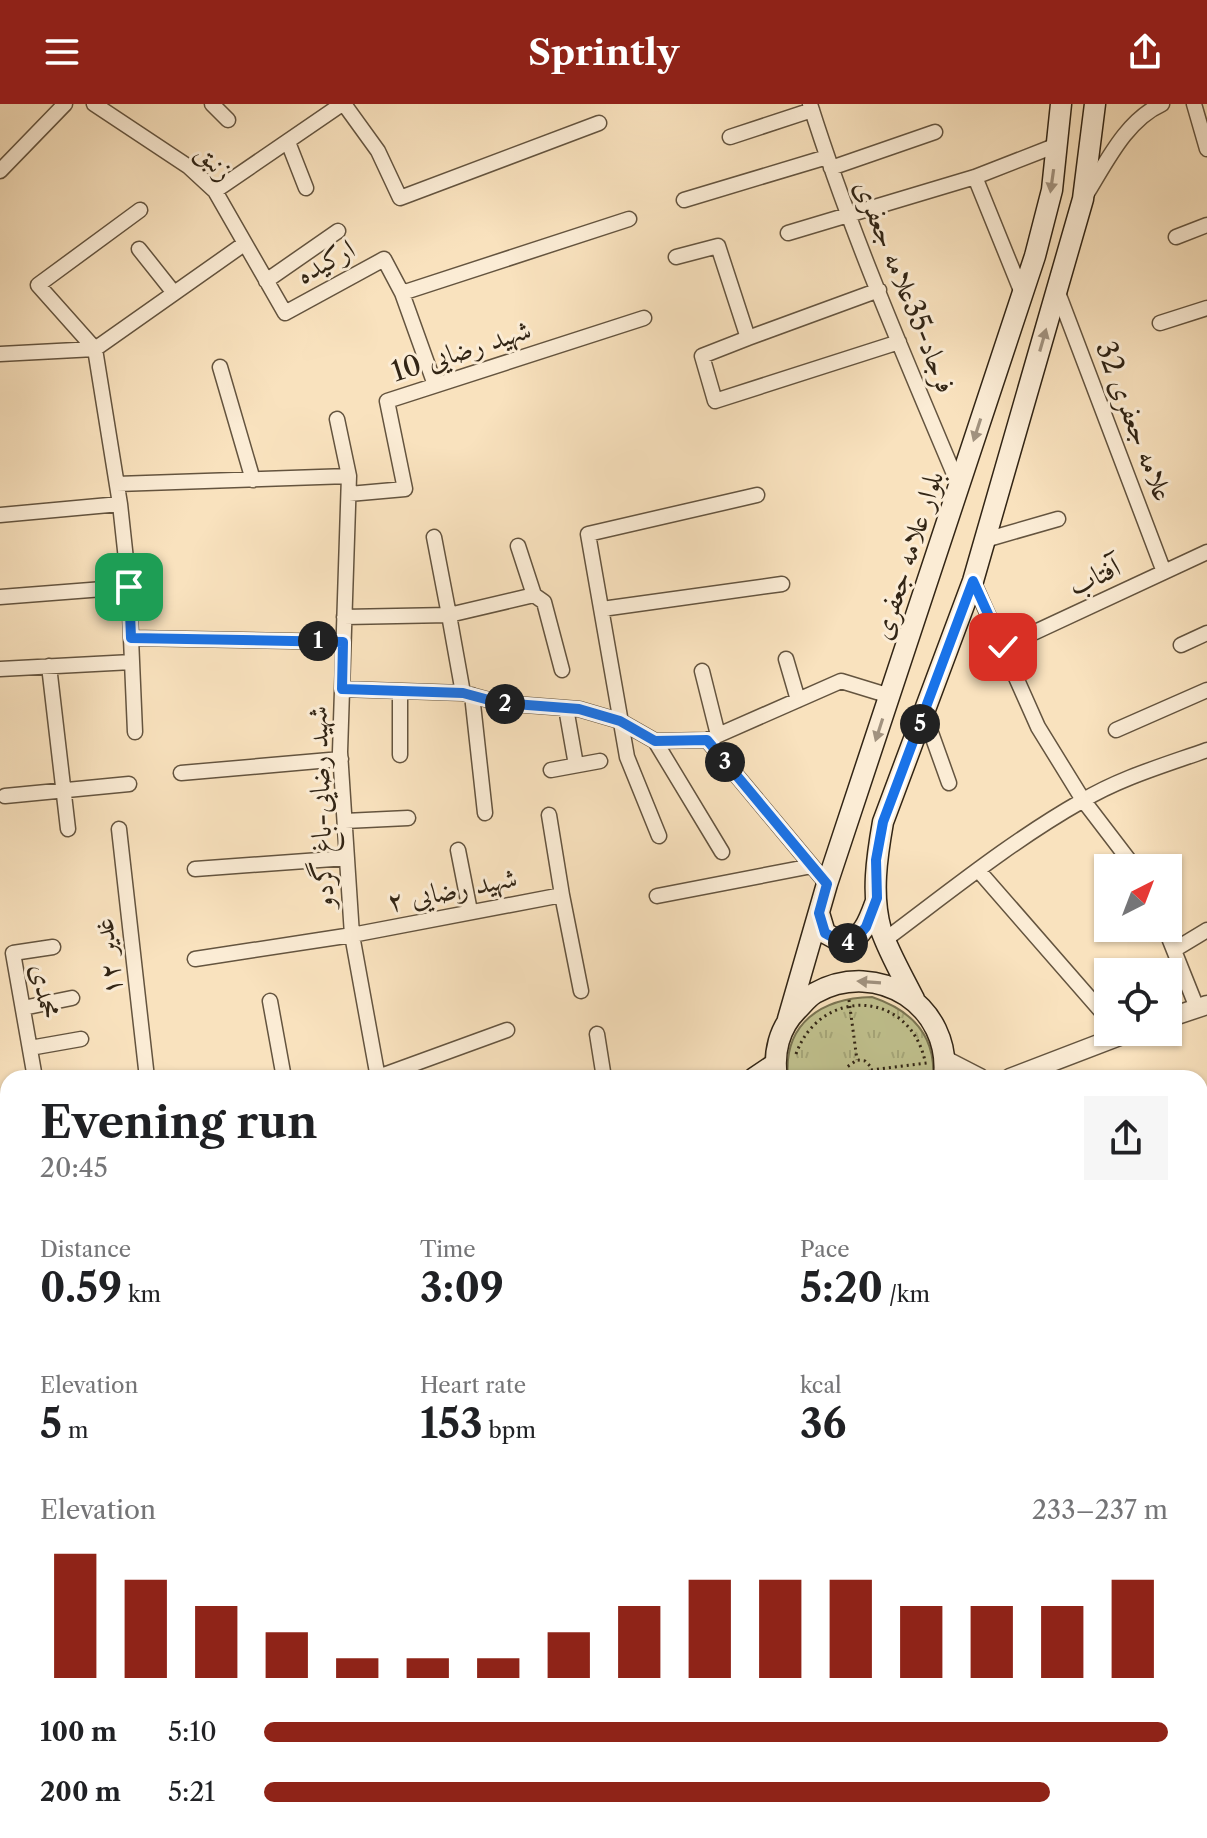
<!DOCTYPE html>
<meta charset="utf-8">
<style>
:root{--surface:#fff;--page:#f6f6f6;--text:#202124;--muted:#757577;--accent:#8f2418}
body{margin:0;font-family:"Libre Caslon Text",Amiri,serif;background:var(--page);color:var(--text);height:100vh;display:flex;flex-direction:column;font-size:30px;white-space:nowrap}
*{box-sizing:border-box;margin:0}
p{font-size:26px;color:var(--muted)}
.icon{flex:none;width:44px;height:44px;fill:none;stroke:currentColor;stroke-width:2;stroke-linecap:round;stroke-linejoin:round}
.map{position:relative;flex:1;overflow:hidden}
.panel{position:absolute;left:0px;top:966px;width:1208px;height:768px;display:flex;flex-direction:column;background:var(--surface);border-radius:24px 24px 0 0;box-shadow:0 2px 6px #0004}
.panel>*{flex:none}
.needle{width:52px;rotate:42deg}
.tools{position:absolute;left:1094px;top:750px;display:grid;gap:16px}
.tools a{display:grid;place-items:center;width:88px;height:88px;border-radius:0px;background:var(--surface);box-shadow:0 2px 6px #0004;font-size:40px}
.pin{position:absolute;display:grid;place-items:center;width:68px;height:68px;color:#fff;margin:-34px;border-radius:16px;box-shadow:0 4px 12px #0006}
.km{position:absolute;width:40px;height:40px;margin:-20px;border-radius:50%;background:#222;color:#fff;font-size:22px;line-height:40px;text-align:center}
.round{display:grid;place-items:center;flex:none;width:84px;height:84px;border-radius:0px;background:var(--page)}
.headline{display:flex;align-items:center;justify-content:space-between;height:136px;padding:0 40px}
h1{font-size:44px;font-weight:800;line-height:60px}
.stats{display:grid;grid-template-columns:repeat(3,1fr);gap:12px;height:136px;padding:8px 40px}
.stats div{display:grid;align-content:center}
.stats b{font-size:40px;font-weight:800}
.stats small{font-size:22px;font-weight:400}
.stats p{font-size:22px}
.chart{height:224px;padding:16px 40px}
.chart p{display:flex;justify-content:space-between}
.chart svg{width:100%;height:144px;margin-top:8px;stroke:var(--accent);stroke-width:6}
ul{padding:0 40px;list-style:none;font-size:26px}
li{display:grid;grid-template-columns:128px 96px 1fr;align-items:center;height:60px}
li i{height:20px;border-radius:10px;background:var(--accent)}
header{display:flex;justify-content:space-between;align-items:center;height:104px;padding:0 40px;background:var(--accent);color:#fff;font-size:36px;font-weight:800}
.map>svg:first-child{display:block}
</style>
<header><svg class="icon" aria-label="menu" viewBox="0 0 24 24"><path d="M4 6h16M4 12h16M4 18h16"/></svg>Sprintly<svg class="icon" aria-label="share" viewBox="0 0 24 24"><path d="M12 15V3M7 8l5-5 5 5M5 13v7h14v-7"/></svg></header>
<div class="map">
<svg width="1207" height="1734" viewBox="0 0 1207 1734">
<defs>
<pattern id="grass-tufts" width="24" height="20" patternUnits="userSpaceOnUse" patternTransform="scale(2)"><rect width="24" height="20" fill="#c1c28f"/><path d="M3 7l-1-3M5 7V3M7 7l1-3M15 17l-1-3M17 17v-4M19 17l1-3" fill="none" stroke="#a6a77a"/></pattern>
</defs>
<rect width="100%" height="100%" fill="#f9e2be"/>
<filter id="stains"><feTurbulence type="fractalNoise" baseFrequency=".0025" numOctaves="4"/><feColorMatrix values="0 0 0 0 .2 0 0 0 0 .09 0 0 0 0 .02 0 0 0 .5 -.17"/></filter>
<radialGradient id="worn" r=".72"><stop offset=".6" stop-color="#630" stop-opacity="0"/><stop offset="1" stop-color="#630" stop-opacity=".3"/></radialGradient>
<path fill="url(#grass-tufts)" stroke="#7a7452" stroke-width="2" d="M872,893C911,906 936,930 933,974H788C783,919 822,894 872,893Z"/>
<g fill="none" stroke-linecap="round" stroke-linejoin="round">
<g stroke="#64543f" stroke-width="17">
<path id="minor" d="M94,0L189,63L215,87L285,209L384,155L402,189L435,281
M212,0L228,16
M344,0L378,47L400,94L599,19
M810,0C851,130 906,256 959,382
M1194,0L1207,45
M730,33L812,6
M288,38L306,84
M831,64L935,28
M0,67L65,0
M975,73L1022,189
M215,87L342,0
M1086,91C1106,59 1126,16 1162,0
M684,96L827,53
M140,106L38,181L95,245L120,400L129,483L131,534L343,538
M788,129L975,73L1057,41
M1176,133L1207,121
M139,145L174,189
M676,153L718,142L748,234L879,186
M266,177L338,127
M1057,186L1164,468
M402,189L629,115
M1160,219L1207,204
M748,234L702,252L715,297L899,238
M0,250L95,245L244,140
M220,263L253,376
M337,315L349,372
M117,380L349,372L340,648L352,831L378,974
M349,390L405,385L387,297L644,214
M0,411L120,400
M434,433L449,511L534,491
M985,436L1058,415
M518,442L534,491L544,498L562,566
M973,477L1038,623L1083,696L1135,764
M0,493L129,483
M602,505L782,480
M344,513L449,511L463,589
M131,534L135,628
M1181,541L1207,529
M1003,543L1207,448
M786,555L798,596
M49,562L68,725
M0,565L132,558
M702,567L718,631
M342,585L463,589L500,599L579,605L620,617L655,637L707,636L841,577L890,592
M472,591L485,709
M566,604L576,661
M924,609L949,679
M1116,626L1207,586
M707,636L827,780
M655,637L722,748
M400,651V587
M551,666L600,657
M181,669L341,655
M5,692L129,680
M549,711L562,791
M345,717L408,714
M119,725L147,974
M659,732L627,653L588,430L757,391
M458,746L470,807
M195,765L347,754
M978,766L1108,915
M657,792L812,762
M1165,824L1197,904
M886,835C949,788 1013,736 1082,697C1120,674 1165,661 1207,646
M1174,846L1207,826
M195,855L352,831L562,791L581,887
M270,897L284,974
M23,904L72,894
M597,930L604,974
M30,944L81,935
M378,973L507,926
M35,974L13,849L53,843
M2,1002L8,1001
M1200,1170L1207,1168
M0,1241L8,1240
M1200,1320L1207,1318
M1200,1406L1207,1403
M0,1442L8,1440
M0,1594L8,1592
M1200,1616L1207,1615
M0,1639L8,1681
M1200,1719L1207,1718
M87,1726L88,1734
M398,1726L403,1734
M492,1726L496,1734
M0,1733L17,1731
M381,1734L386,1726
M616,1734L627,1730
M1016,1734L1020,1726
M1170,1734L1179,1726"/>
</g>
<g stroke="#64543f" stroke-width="21">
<path id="tertiary" d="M1168,914L1207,901
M945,956L980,974
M1010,974L1130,928
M1200,1040H1207"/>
</g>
<g stroke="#322515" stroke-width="23">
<path id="secondary" d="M819,809L825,829L845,840C864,832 869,816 876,797
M914,895C903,873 889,849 881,826C871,791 877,752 883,718L973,477L1083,95L1095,0
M788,915L827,780L1035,152L1052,86L1061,0
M754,974L775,960
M777,974C773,949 779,924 797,906C803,900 808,893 815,889C878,854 952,902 944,974
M0,1088L8,1086
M1084,1726L1087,1734
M1129,1726L1132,1734"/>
</g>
<path stroke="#322515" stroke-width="3" stroke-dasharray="2 4" stroke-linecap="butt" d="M849,896L857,956
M796,950C820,883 909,885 925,957
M871,966L927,959
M821,974L846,971
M847,974V963L857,956L865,957L870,962V974"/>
<use href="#minor" stroke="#fbecd5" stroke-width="14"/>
<use href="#tertiary" stroke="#fbecd5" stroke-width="18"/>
<use href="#secondary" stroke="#fbecd5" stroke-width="20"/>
</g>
<defs><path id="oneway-solid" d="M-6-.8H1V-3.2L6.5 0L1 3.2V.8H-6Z" transform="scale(2)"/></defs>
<g fill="#a1927f">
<use href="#oneway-solid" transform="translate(1052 77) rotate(98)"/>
<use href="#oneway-solid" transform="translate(1043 236) rotate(-74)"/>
<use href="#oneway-solid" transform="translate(977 326) rotate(108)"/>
<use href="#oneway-solid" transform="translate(879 626) rotate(108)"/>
<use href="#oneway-solid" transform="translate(869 878) rotate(-176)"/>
</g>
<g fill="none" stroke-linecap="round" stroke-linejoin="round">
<g stroke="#fff" stroke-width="16">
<path id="route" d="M129,483L131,534L343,538L342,585L463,589L500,599L579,605L620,617L655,637L707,636L827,780L819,809L825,829L845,840L855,836L866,823L877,794L876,756L883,718L973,477L1003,543"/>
</g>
<use href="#route" stroke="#1a73e8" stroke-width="10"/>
</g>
<g text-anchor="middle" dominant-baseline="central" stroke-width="6" stroke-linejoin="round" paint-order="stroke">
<g font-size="28" fill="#322515" stroke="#fbecd5">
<text transform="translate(215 57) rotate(44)">زنبق</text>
<text transform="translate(325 157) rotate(-29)">ارکیده</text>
<text transform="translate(906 182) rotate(68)">فرجاد-35علامه جعفری</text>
<text transform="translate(461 246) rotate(-18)">شهید رضایی 10</text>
<text transform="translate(1135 317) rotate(69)">علامه جعفری 32</text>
<text transform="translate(907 451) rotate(-72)">بلوار علامه جعفری</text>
<text transform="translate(1094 472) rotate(-25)">آفتاب</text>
<text transform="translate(320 703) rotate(-92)">شهید رضایی-باغ گردو</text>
<text transform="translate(452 785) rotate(-11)">شهید رضایی ۲</text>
<text transform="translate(107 853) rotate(-97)">غدیر ۱۲</text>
<text transform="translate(46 887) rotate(80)">محمدی</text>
</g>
</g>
<rect width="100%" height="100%" filter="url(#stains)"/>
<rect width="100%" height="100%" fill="url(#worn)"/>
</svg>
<div class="tools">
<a><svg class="needle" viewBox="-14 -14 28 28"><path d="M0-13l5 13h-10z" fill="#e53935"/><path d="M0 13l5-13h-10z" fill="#757577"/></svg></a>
<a><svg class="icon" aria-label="locate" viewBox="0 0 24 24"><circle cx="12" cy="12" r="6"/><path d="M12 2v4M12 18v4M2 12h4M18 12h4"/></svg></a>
</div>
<div class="pin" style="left:129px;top:483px;background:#1e9e55"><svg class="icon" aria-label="arrive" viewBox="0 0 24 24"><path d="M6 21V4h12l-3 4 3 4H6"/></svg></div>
<div class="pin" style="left:1003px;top:543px;background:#d93025"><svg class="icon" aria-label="check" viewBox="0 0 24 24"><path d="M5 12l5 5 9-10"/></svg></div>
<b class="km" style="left:318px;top:537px">1</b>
<b class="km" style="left:505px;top:600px">2</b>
<b class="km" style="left:725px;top:658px">3</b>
<b class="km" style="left:848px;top:839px">4</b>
<b class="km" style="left:920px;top:620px">5</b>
<section class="panel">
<div class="headline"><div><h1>Evening run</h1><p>20:45</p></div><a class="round"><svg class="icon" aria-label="share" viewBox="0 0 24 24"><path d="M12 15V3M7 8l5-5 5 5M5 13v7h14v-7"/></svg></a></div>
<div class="stats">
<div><p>Distance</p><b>0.59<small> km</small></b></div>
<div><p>Time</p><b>3:09</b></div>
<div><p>Pace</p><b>5:20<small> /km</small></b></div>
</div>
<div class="stats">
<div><p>Elevation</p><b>5<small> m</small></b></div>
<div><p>Heart rate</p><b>153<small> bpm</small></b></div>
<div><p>kcal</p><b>36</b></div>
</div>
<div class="chart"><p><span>Elevation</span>233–237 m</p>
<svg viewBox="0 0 160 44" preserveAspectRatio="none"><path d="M5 44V6M15 44V14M25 44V22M35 44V30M45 44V38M55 44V38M65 44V38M75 44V30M85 44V22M95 44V14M105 44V14M115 44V14M125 44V22M135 44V22M145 44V22M155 44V14"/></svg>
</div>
<ul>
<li><b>100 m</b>5:10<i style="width:100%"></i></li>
<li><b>200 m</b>5:21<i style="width:87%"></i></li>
</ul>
</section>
</div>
